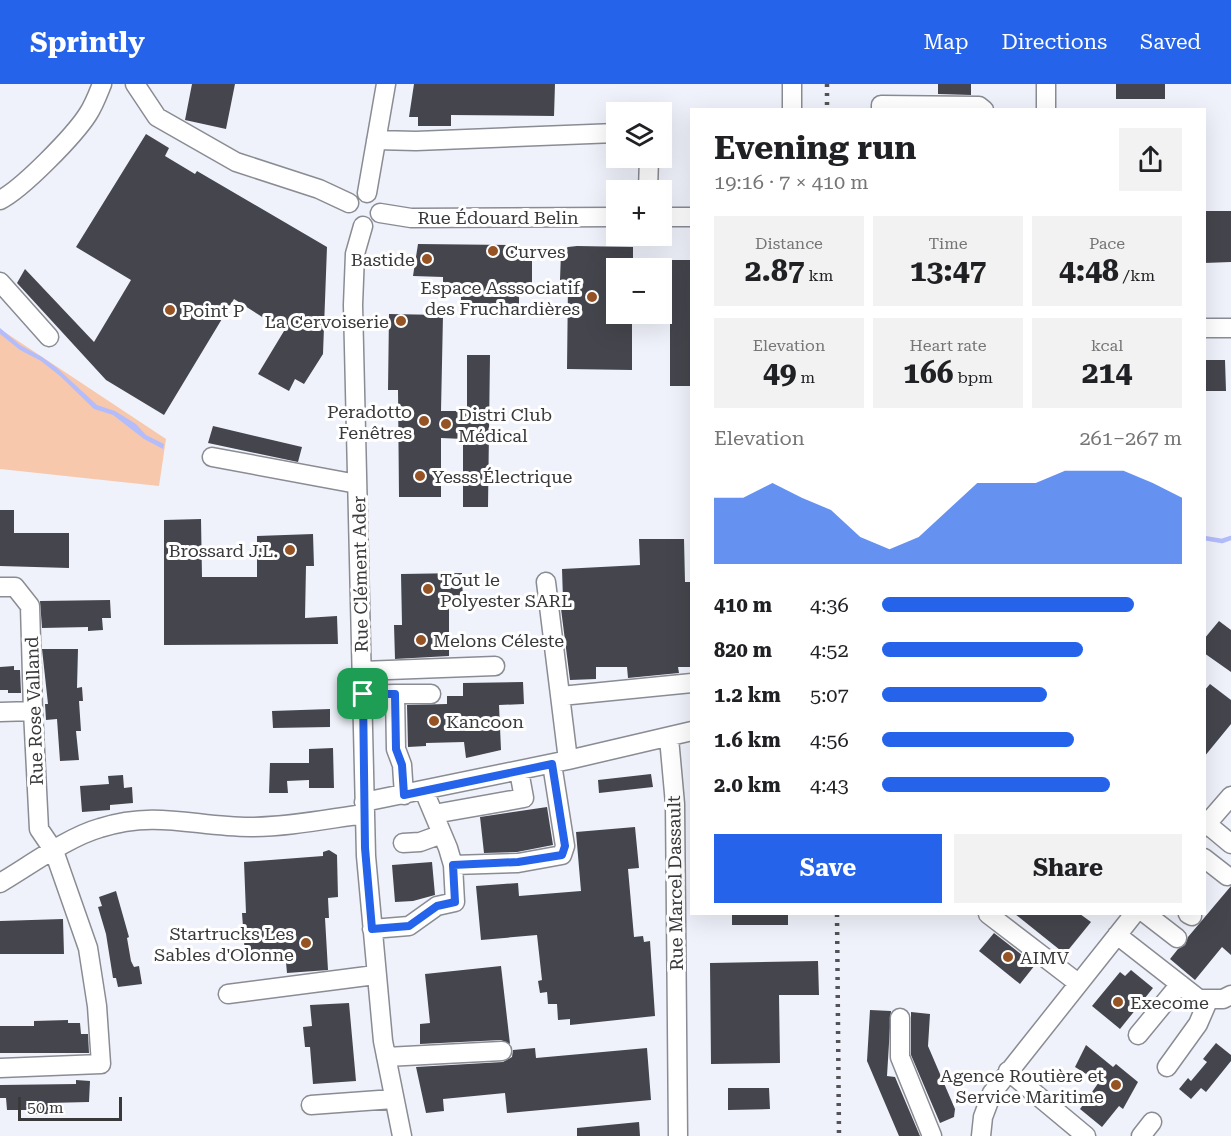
<!DOCTYPE html>
<meta charset="utf-8">
<style>
:root{--surface:#fff;--page:#f2f2f2;--text:#202124;--muted:#757577;--accent:#2563eb}
body{margin:0;font-family:"Roboto Serif",serif;background:var(--page);color:var(--text);height:100vh;display:flex;flex-direction:column;font-size:22px;white-space:nowrap}
*{box-sizing:border-box;margin:0}
p{font-size:20px;color:var(--muted)}
.icon{flex:none;width:33px;height:33px;fill:none;stroke:currentColor;stroke-width:2;stroke-linecap:round;stroke-linejoin:round}
.map{position:relative;flex:1;overflow:hidden}
.sheet{position:absolute;left:690px;top:24px;width:516px;height:807px;display:flex;flex-direction:column;background:var(--surface);border-radius:0px;box-shadow:0 6px 24px #0002}
.sheet>*{flex:none}
.controls{position:absolute;left:606px;top:18px;display:grid;gap:12px}
.controls a{display:grid;place-items:center;width:66px;height:66px;border-radius:0px;background:var(--surface);box-shadow:0 6px 24px #0002;font-size:30px}
.scale{position:absolute;left:18px;bottom:15px;width:104px;box-sizing:border-box;padding-left:6px;border:3px solid #39393c;border-top:0;font-size:16px;line-height:21px;white-space:nowrap;color:#39393c;-webkit-text-stroke:4px #fff;paint-order:stroke}
.pin{position:absolute;display:grid;place-items:center;width:51px;height:51px;color:#fff;margin:-26px;border-radius:12px;box-shadow:0 3px 9px #0006}
.round{display:grid;place-items:center;flex:none;width:63px;height:63px;border-radius:0px;background:var(--page)}
.overview{display:flex;align-items:center;justify-content:space-between;height:102px;padding:0 24px}
h1{font-size:33px;font-weight:700;line-height:45px}
.figures{display:grid;grid-template-columns:repeat(3,1fr);gap:9px;height:102px;padding:6px 24px}
.figures div{display:grid;align-content:center;border-radius:0px;background:var(--page);text-align:center}
.figures b{font-size:30px;font-weight:700}
.figures small{font-size:16px;font-weight:400}
.figures p{font-size:16px}
.chart{height:168px;padding:12px 24px}
.chart p{display:flex;justify-content:space-between}
.chart svg{width:100%;height:108px;margin-top:6px;fill:var(--accent);opacity:.7}
.button{display:flex;gap:12px;margin-top:auto;padding:12px 24px}
.button a{flex:1;height:69px;border-radius:0px;background:var(--accent);color:#fff;font-size:24px;font-weight:700;line-height:69px;text-align:center}
.button a+a{background:var(--page);color:var(--text)}
ul{padding:0 24px;list-style:none;font-size:20px}
li{display:grid;grid-template-columns:96px 72px 1fr;align-items:center;height:45px}
li i{height:15px;border-radius:8px;background:var(--accent)}
header{display:flex;align-items:center;gap:36px;box-sizing:border-box;height:84px;padding:0 30px;background:var(--accent);color:#fff}
header strong{font-size:28px}
nav{display:flex;gap:33px;margin-inline-start:auto;font-size:21px}
.map>svg:first-child{display:block}
</style>
<header>
<strong>Sprintly</strong>
<nav><a>Map</a><a>Directions</a><a>Saved</a></nav>
</header>
<div class="map">
<svg width="1231" height="1052" viewBox="0 0 1231 1052">
<rect width="100%" height="100%" fill="#f0f2fb"/>
<path fill="#f8c8ac" d="M0,245L166,355L159,402L0,385Z"/>
<path fill="#b4bdfc" d="M0,244L20,261L42,273L57,284L97,321L115,327L136,340L146,351L164,360L163,365L144,355L113,331L94,325L60,292L41,277L20,266L0,250Z"/>
<g fill="none" stroke-linecap="round" stroke-linejoin="round">
<path stroke="#b4bdfc" stroke-width="4.5" d="M1204,454L1222,457L1231,454"/>
</g>
<path fill="#45464d" d="M192,0H235L226,45L185,36Z
M414,0H555L554,32L451,31V42H418V33H409Z
M938,0H971V11L938,10Z
M1116,0H1165V15H1116Z
M146,50L169,64L165,72L195,90L197,87L327,163L323,270L304,300L295,295L289,307L258,290L284,247L234,215L164,331L106,296L17,199L25,185L94,258L131,196L76,163Z
M1204,127H1231V178L1204,179Z
M418,160L519,161V176H532V207H519V220L461,219V200L443,199V193L413,192Z
M577,162L633,163V184H616V230H632V286L567,285L568,199L560,196L561,168L568,163Z
M662,176H692V302H670V221L662,220Z
M389,230L443,231L441,327H467V271H490L488,423H463V355L441,354V413H399L398,306H388Z
M1205,276H1225L1226,307H1205Z
M213,342L302,363L298,378L208,359Z
M0,426H14V449H69V484L0,482Z
M201,435L202,493H257V452L313,450L314,482H306L305,534L337,532L338,560L164,561V436Z
M639,455H684L685,498H692V583H678L679,589L628,594L627,583H596V595L570,596L560,517L563,516L562,485L640,481Z
M462,489L463,520H449V572L395,575L394,541H402L401,490Z
M110,516L111,534H102L103,546L88,547V543L42,544L40,517Z
M1219,537L1231,546V588L1204,569V555Z
M42,565H78L77,604L82,603L83,617H79L81,647H76L79,676L60,677L57,635L46,636L45,620H48Z
M14,582V586H20L21,609H8V606H0V583Z
M523,598L524,620L499,621L501,666L466,674L464,658L426,659V662L408,663L407,621L447,620V612H463V599Z
M1210,600L1231,616V640L1204,673V607Z
M330,625V643L273,644L272,627Z
M333,664L334,704H309V696L287,697L288,709H269L270,679H309V665Z
M651,690L653,703L599,709L598,696Z
M123,691L124,704L132,703L133,719L110,721V726L82,728L80,702L109,700L108,692Z
M547,723L553,761L517,768L484,769L480,733Z
M635,743L639,784L628,785L634,853L643,852L644,858L650,857L655,932L570,941V935L558,936L557,920H548L547,908L540,909L538,897L542,896L537,851L481,856L476,802L518,799L519,812L581,807L576,748Z
M329,766L337,771L338,813L328,814L329,834H325L328,886L287,889L285,868L245,871L242,829H246L244,778L323,772V768Z
M432,778L435,811L413,817L395,818L392,781Z
M1231,802V871L1222,863L1195,896L1170,875L1178,865L1185,861L1188,853Z
M116,807L129,853L127,854L131,877L134,883L139,882L142,900L118,903L116,894H113L106,850L98,823L102,822L99,813Z
M732,830H788V841H732Z
M1015,830H1080L1091,838L1065,870Z
M63,835L64,870H0V837Z
M994,849L1035,881L1020,900L979,867Z
M818,877L819,911H779L780,979L711,980L710,879Z
M501,882L510,960L501,956L420,960V940L430,939L425,890Z
M1131,886L1153,904L1120,945L1092,922L1120,888L1125,892Z
M349,919L356,997L313,1000L310,963H305L303,943L312,942L310,921Z
M870,926L891,927L887,992L895,993L920,1052H899L867,977Z
M911,928L930,930L928,962L955,1025L954,1033L940,1039L911,971Z
M68,936V939H80L81,950H88L89,969H0V942H34V937Z
M1216,959L1231,971V977L1206,1008L1201,1004L1191,1015L1179,1005L1188,994L1191,997L1207,978L1203,975Z
M1086,961L1113,983L1116,980L1138,998L1123,1025L1119,1022L1102,1043L1080,1025L1099,998L1075,983Z
M535,964L536,974L647,964L651,1016L507,1029L505,1009L443,1015L444,1027L426,1029L416,983L503,978L512,973L513,966Z
M76,996L90,997L89,1018L48,1019V1030H33V1026H7L6,1014H0V1001L76,1000Z
M728,1004H769L770,1025L728,1026Z
M639,1038L640,1052H577V1044Z"/>
<g fill="none" stroke-linecap="round" stroke-linejoin="round">
<g stroke="#8a8c93" stroke-width="21">
<path id="minor" d="M135,0L157,33L236,78L319,105L349,119
M1046,0V26
M792,26V0
M881,26V21L979,22L984,26
M376,56L416,57L616,49
M648,106L649,74
M367,109L386,0
M0,116C22,105 74,52 88,30C94,21 98,10 102,0
M380,129L411,134L616,133
M662,133H692
M363,142L355,170L353,221L366,772L383,957L402,1052
M0,198L49,253
M1204,244H1231
M212,373L357,400
M546,498L568,676
M0,503H15L30,522L33,627L39,745L54,767L88,864L97,922L101,980L0,984
M362,587L495,582
M395,610H431
M363,611L395,610L396,665L402,681L404,711
M561,612L692,599
M0,628L33,627
M669,654L675,720L678,1052
M364,718L568,676L692,647
M434,730L524,714L519,687
M1207,740L1231,760
M1204,743L1231,712
M403,759L420,758L442,750
M1204,774L1227,792
M453,781L518,779L562,771L565,762L552,680
M0,799C29,782 68,753 100,744C157,726 195,743 250,743C288,743 327,735 364,730
M988,830L1078,899
M1146,830L1177,854
M1188,830L1192,832
M372,845L409,842L437,822L455,818L453,781L448,764L424,707
M1117,851L1199,915H1223L1231,911
M228,910L375,891
M900,934V973L932,1052
M1138,951L1180,900
M386,973L502,967
M1167,983L1198,940L1208,917
M1008,987L1086,1052
M311,1021L393,1015
M981,1052L983,1033L992,1009L1134,830
M1141,1052L1152,1038"/>
</g>
<use href="#minor" stroke="#fff" stroke-width="18"/>
<path stroke="#535357" stroke-width="4.5" stroke-dasharray="3 6" stroke-linecap="butt" d="M827,0V26
M837,830L839,1052"/>
</g>
<g fill="none" stroke-linecap="round" stroke-linejoin="round">
<g stroke="#fff" stroke-width="12">
<path id="route" d="M363,610H395L396,665L402,681L404,711L552,680L565,762L562,771L518,778L453,781L455,818L437,822L409,842L372,845L365,764Z"/>
</g>
<use href="#route" stroke="#2563eb" stroke-width="8"/>
</g>
<g fill="#965324" stroke="#fff" stroke-width="2">
<circle cx="493" cy="167" r="6"/>
<circle cx="427" cy="175" r="6"/>
<circle cx="592" cy="213" r="6"/>
<circle cx="170" cy="226" r="6"/>
<circle cx="401" cy="237" r="6"/>
<circle cx="424" cy="337" r="6"/>
<circle cx="446" cy="340" r="6"/>
<circle cx="420" cy="392" r="6"/>
<circle cx="290" cy="466" r="6"/>
<circle cx="428" cy="505" r="6"/>
<circle cx="421" cy="556" r="6"/>
<circle cx="434" cy="637" r="6"/>
<circle cx="306" cy="859" r="6"/>
<circle cx="1008" cy="873" r="6"/>
<circle cx="1118" cy="918" r="6"/>
<circle cx="1116" cy="1001" r="6"/>
</g>
<g text-anchor="middle" dominant-baseline="central" stroke-width="6" stroke-linejoin="round" paint-order="stroke">
<g font-size="18" fill="#39393c" stroke="#fff">
<text x="498" y="133">Rue Édouard Belin</text>
<text transform="translate(360 490) rotate(-91)">Rue Clément Ader</text>
<text transform="translate(34 627) rotate(-92)">Rue Rose Valland</text>
<text transform="translate(675 799) rotate(-91)">Rue Marcel Dassault</text>
</g>
<g font-size="18" fill="#39393c" stroke="#fff" text-anchor="start">
<text x="505" y="167">Curves</text>
<text x="415" y="175" text-anchor="end">Bastide</text>
<text x="580" y="203" text-anchor="end">Espace Asssociatif<tspan x="580" dy="21">des Fruchardières</tspan></text>
<text x="182" y="226">Point P</text>
<text x="389" y="237" text-anchor="end">La Cervoiserie</text>
<text x="412" y="327" text-anchor="end">Peradotto<tspan x="412" dy="21">Fenêtres</tspan></text>
<text x="458" y="330">Distri Club<tspan x="458" dy="21">Médical</tspan></text>
<text x="432" y="392">Yesss Électrique</text>
<text x="278" y="466" text-anchor="end">Brossard J.L.</text>
<text x="440" y="495">Tout le<tspan x="440" dy="21">Polyester SARL</tspan></text>
<text x="433" y="556">Melons Céleste</text>
<text x="446" y="637">Kancoon</text>
<text x="294" y="849" text-anchor="end">Startrucks Les<tspan x="294" dy="21">Sables d'Olonne</tspan></text>
<text x="1020" y="873">AIMV</text>
<text x="1130" y="918">Execome</text>
<text x="1104" y="991" text-anchor="end">Agence Routière et<tspan x="1104" dy="21">Service Maritime</tspan></text>
</g>
</g>
</svg>
<div class="controls">
<a><svg class="icon" aria-label="layers" viewBox="0 0 24 24"><path d="M12 4l9 5-9 5-9-5zM3 14l9 5 9-5"/></svg></a>
<a>+</a>
<a>−</a>
</div>
<div class="scale">50 m</div>
<div class="pin" style="left:363px;top:610px;background:#1e9e55"><svg class="icon" aria-label="arrive" viewBox="0 0 24 24"><path d="M6 21V4h12l-3 4 3 4H6"/></svg></div>
<section class="sheet">
<div class="overview"><div><h1>Evening run</h1><p>19:16 · 7 × 410 m</p></div><a class="round"><svg class="icon" aria-label="share" viewBox="0 0 24 24"><path d="M12 15V3M7 8l5-5 5 5M5 13v7h14v-7"/></svg></a></div>
<div class="figures">
<div><p>Distance</p><b>2.87<small> km</small></b></div>
<div><p>Time</p><b>13:47</b></div>
<div><p>Pace</p><b>4:48<small> /km</small></b></div>
</div>
<div class="figures">
<div><p>Elevation</p><b>49<small> m</small></b></div>
<div><p>Heart rate</p><b>166<small> bpm</small></b></div>
<div><p>kcal</p><b>214</b></div>
</div>
<div class="chart"><p><span>Elevation</span>261–267 m</p>
<svg viewBox="0 0 160 44" preserveAspectRatio="none"><path d="M0 44V17L10 17L20 11L30 17L40 22L50 33L60 38L70 33L80 22L90 11L100 11L110 11L120 6L130 6L140 6L150 11L160 17V44z"/></svg>
</div>
<ul>
<li><b>410 m</b>4:36<i style="width:84%"></i></li>
<li><b>820 m</b>4:52<i style="width:67%"></i></li>
<li><b>1.2 km</b>5:07<i style="width:55%"></i></li>
<li><b>1.6 km</b>4:56<i style="width:64%"></i></li>
<li><b>2.0 km</b>4:43<i style="width:76%"></i></li>
</ul>
<div class="button"><a>Save</a><a>Share</a></div>
</section>
</div>
